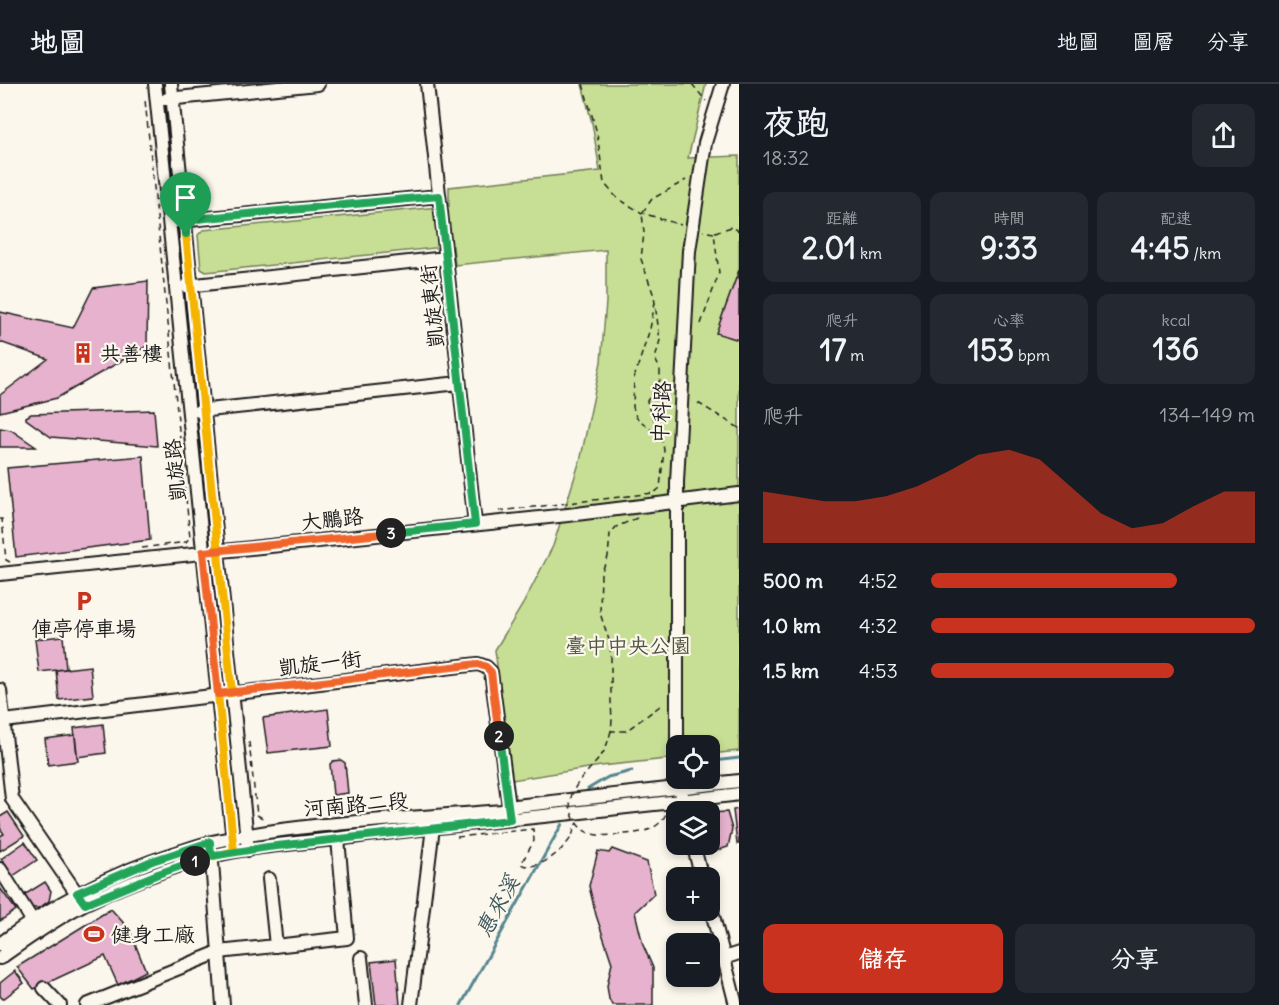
<!DOCTYPE html>
<html lang="zh-TW">
<meta charset="utf-8">
<style>
:root{--surface:#171b24;--page:#242831;--text:#f1f3f6;--muted:#9ea1a6;--line:#363941;--accent:#c8321e}
body{margin:0;font-family:Delius,"LXGW WenKai TC",sans-serif;background:var(--page);color:var(--text);height:100vh;display:flex;flex-direction:column;font-size:22px;white-space:nowrap}
*{box-sizing:border-box;margin:0}
p{font-size:20px;color:var(--muted)}
.icon{flex:none;width:33px;height:33px;fill:none;stroke:currentColor;stroke-width:2;stroke-linecap:round;stroke-linejoin:round}
.map{position:relative;flex:1;overflow:hidden}
.drawer{display:flex;flex-direction:column;background:var(--surface);width:540px}
.drawer>*{flex:none}
.controls{position:absolute;left:666px;top:651px;display:grid;gap:12px}
.controls a{display:grid;place-items:center;width:54px;height:54px;border-radius:12px;background:var(--surface);box-shadow:0 3px 9px #0003;font-size:30px}
.pin{position:absolute;display:grid;place-items:center;width:51px;height:51px;color:#fff;margin:-62px -26px;border-radius:50% 50% 50% 0;rotate:-45deg;box-shadow:0 0 6px #0007}
.pin .icon{rotate:45deg}
.km{position:absolute;width:30px;height:30px;margin:-15px;border-radius:50%;background:#222;color:#fff;font-size:16px;line-height:30px;text-align:center}
.round{display:grid;place-items:center;flex:none;width:63px;height:63px;border-radius:12px;background:var(--page)}
.overview{display:flex;align-items:center;justify-content:space-between;height:102px;padding:0 24px}
h1{font-size:33px;font-weight:800;line-height:45px}
.figures{display:grid;grid-template-columns:repeat(3,1fr);gap:9px;height:102px;padding:6px 24px}
.figures div{display:grid;align-content:center;border-radius:12px;background:var(--page);text-align:center}
.figures b{font-size:30px;font-weight:800}
.figures small{font-size:16px;font-weight:400}
.figures p{font-size:16px}
.chart{height:168px;padding:12px 24px}
.chart p{display:flex;justify-content:space-between}
.chart svg{width:100%;height:108px;margin-top:6px;fill:var(--accent);opacity:.7}
.primary-button{display:flex;gap:12px;margin-top:auto;padding:12px 24px}
.primary-button a{flex:1;height:69px;border-radius:12px;background:var(--accent);color:#fff;font-size:24px;font-weight:800;line-height:69px;text-align:center}
.primary-button a+a{background:var(--page);color:var(--text)}
ul{padding:0 24px;list-style:none;font-size:20px}
li{display:grid;grid-template-columns:96px 72px 1fr;align-items:center;height:45px}
li i{height:15px;border-radius:8px;background:var(--accent)}
header{display:flex;align-items:center;gap:36px;box-sizing:border-box;height:84px;padding:0 30px;background:var(--surface);border-bottom:2px solid var(--line)}
header strong{font-size:28px}
nav{display:flex;gap:33px;margin-inline-start:auto;font-size:21px}
main{display:flex;flex:1;min-height:0}
.map>svg:first-child{display:block}
</style>
<header>
<strong>地圖</strong>
<nav><a>地圖</a><a>圖層</a><a>分享</a></nav>
</header>
<main>
<div class="map">
<svg width="739" height="921" viewBox="0 0 739 921">
<rect width="100%" height="100%" fill="#fbf7ec"/>
<filter id="ink" filterUnits="userSpaceOnUse"><feTurbulence type="fractalNoise" baseFrequency=".0167" numOctaves="2"/><feDisplacementMap in="SourceGraphic" scale="12" xChannelSelector="R" yChannelSelector="G"/><feConvolveMatrix kernelMatrix="1 2 1 2 8 2 1 2 1" color-interpolation-filters="sRGB"/></filter>
<g filter="url(#ink)">
<path fill="#c7df95" stroke="#727e58" stroke-width="1.5" d="M582,0H706L688,74L739,72V667L710,670V662H676V674L601,682L512,696L495,566L523,520L553,462L581,373L601,278L606,218V166L455,181L453,162L206,188L201,185L198,151L203,146L449,122V103L600,87L592,39Z"/>
<g fill="none" stroke-linecap="round" stroke-linejoin="round">
<path stroke="#57868f" stroke-width="3" d="M714,677L739,674
M588,705L608,693L632,687
M461,921L562,740"/>
</g>
<path fill="#e6b2cd" stroke="#1c1c1c" stroke-width="1.5" d="M739,186V256L716,249Z
M148,197L147,262L57,314L0,328V311L48,275L0,258V228L73,244L93,204Z
M154,326L157,362L51,353L26,335V333L31,330Z
M0,344L11,346L36,363H0Z
M143,372L150,456L16,473L7,384Z
M63,552L66,585L39,588L35,555Z
M90,582L93,612L59,616L56,586Z
M328,625L332,662L268,669L263,634Z
M103,640L106,669L77,673L74,644Z
M75,651L78,677L48,681L45,655Z
M341,676L345,679L348,709L333,711L330,680L333,677Z
M739,725V760H737L733,726Z
M8,728L24,752L0,767V752L4,750L0,744V733Z
M727,728L732,745L728,763L712,768L710,760V729Z
M25,758L37,776L13,792L1,775Z
M612,765L647,778L654,810L635,828L643,861L653,884V921H612L609,915L607,902L612,879L596,831L589,802L598,767L609,769Z
M45,798L51,807L49,817L39,824H31L24,811Z
M0,804L16,826L0,837Z
M111,825L129,845L146,887L118,901L105,872L34,905L17,883Z
M396,875L400,921H376L371,878Z
M15,887L24,899L3,915L0,912V899Z"/>
<g fill="none" stroke-linecap="round" stroke-linejoin="round">
<g stroke="#1c1c1c" stroke-width="16">
<path id="minor" d="M155,0L234,767
M171,0L248,766
M427,0L475,440
M167,15L318,0
M178,137L439,112
M186,202L446,174
M199,327L459,299
M0,490L568,431L739,410
M0,606L12,715L80,814
M4,637L478,580L486,583L491,588L510,731
M677,662V398L689,167L705,59L723,0
M676,672V679
M679,694L685,728
M693,760L702,794
M211,765L223,921
M0,785L32,836
M269,795L276,862
M710,820L736,921
M0,860C53,820 110,790 173,770C186,766 199,761 212,758C305,738 407,735 502,727L516,722L739,697
M0,874C27,855 55,835 84,820C120,802 173,782 212,772C259,760 311,759 360,752C486,737 613,726 739,710
M361,874L366,921
M724,874L739,869
M44,904L60,921
M87,921L219,868L347,854L338,755
M411,921L433,743"/>
</g>
<path stroke="#1c1c1c" stroke-width="1.5" stroke-dasharray="6 4.5" stroke-linecap="butt" d="M583,0L597,49L604,99L617,114L642,129L681,141
M692,0L706,17
M715,148L732,143L739,147
M655,218L650,245L634,294L633,323L636,333L661,354
M701,240L719,189L714,149L703,147
M698,319L739,344
M499,427L654,409L660,404L664,366L660,348L649,325L647,317L660,296V285L655,275L660,256L654,212L641,175L644,149L642,129L652,115L686,96
M637,434L616,443L610,450L608,473L601,489L600,529L609,556L611,571V618L612,636L611,647H626L660,622
M0,435H2L6,476L10,478
M142,464L186,458L190,453L145,16
M249,658L257,731L266,736
M614,751C634,749 656,750 666,730
M457,753L533,745L534,757L521,780C537,789 564,766 572,752C574,747 574,743 577,739"/>
<use href="#minor" stroke="#fbf7ec" stroke-width="12"/>
<path stroke="#1c1c1c" stroke-width="1.5" stroke-dasharray="6 4.5" stroke-linecap="butt" d="M611,647C609,654 607,662 603,669C590,689 557,708 576,738C585,752 599,752 614,751"/>
</g>
</g>
<g fill="none" stroke-linecap="round" stroke-linejoin="round" filter="url(#ink)">
<g stroke="#fff" stroke-width="12">
<path id="split-1" d="M186,150L232,609L218,610L234,767L195,777"/>
</g>
<g stroke="#fff" stroke-width="12">
<path id="split-2" d="M195,777L158,790L85,820L77,809L152,777L210,758L211,772L268,763L510,736L499,652"/>
</g>
<g stroke="#fff" stroke-width="12">
<path id="split-3" d="M391,449L203,468L218,610L478,580L486,583L491,588L499,652"/>
</g>
<g stroke="#fff" stroke-width="12">
<path id="split-4" d="M186,150L185,136L439,112L475,440L391,449"/>
</g>
<use href="#split-1" stroke="#f5b400" stroke-width="8"/>
<use href="#split-2" stroke="#22a559" stroke-width="8"/>
<use href="#split-3" stroke="#f0652b" stroke-width="8"/>
<use href="#split-4" stroke="#22a559" stroke-width="8"/>
</g>
<defs>
<g id="building-bare" transform="scale(1.62)"><path d="M-4-6H4V6H1V3H-1V6H-4ZM-2.5-4.3h1.7v1.8h-1.7ZM.8-4.3h1.7v1.8H.8ZM-2.5-1h1.7V.8h-1.7ZM.8-1h1.7V.8H.8Z" fill="#c8321e" stroke="#fbf7ec" stroke-width="2.5" paint-order="stroke"/></g>
<g id="parking-bare" transform="scale(1.62)"><path d="M-3.5-5.5H1a3.5 3.5 0 0 1 0 7H-1V5.5H-3.5ZM-1-3.4V-.6H.8a1.4 1.4 0 0 0 0-2.8Z" fill="#c8321e" stroke="#fbf7ec" stroke-width="2.5" paint-order="stroke"/></g>
<g id="stadium-bare" transform="scale(1.62)"><path d="M0-5a6.5 5 0 1 0 0 10a6.5 5 0 1 0 0-10ZM-3.5-1.8h7v3.6h-7Z" fill="#c8321e" stroke="#fbf7ec" stroke-width="2.5" paint-order="stroke"/></g>
</defs>
<g fill-rule="evenodd">
<use href="#building-bare" x="83" y="269"/>
<use href="#parking-bare" x="84" y="517"/>
<use href="#stadium-bare" x="94" y="850"/>
</g>
<g text-anchor="middle" dominant-baseline="central" stroke-width="4.5" stroke-linejoin="round" paint-order="stroke">
<g font-size="21" fill="#1c1c1c" stroke="#fbf7ec">
<text transform="translate(432 222) rotate(-96)">凱旋東街</text>
<text transform="translate(661 328) rotate(-87)">中科路</text>
<text transform="translate(175 386) rotate(-96)">凱旋路</text>
<text transform="translate(332 435) rotate(-6)">大鵬路</text>
<text transform="translate(320 579) rotate(-7)">凱旋一街</text>
<text transform="translate(356 720) rotate(-5)">河南路二段</text>
</g>
<g font-size="21" fill="#1c1c1c" stroke="#fbf7ec" text-anchor="start">
<text x="100" y="269">共善樓</text>
<text x="84" y="544" text-anchor="middle">俥亭停車場</text>
<text x="111" y="850">健身工廠</text>
</g>
<g font-size="21" fill="#4f5640" stroke="#fbf7ec">
<text x="628" y="561">臺中中央公園</text>
</g>
<g font-size="22" font-style="italic" fill="#3e5a5f" stroke="#fbf7ec">
<text transform="translate(497 822) rotate(-61)">惠來溪</text>
</g>
</g>
</svg>
<div class="controls">
<a><svg class="icon" aria-label="locate" viewBox="0 0 24 24"><circle cx="12" cy="12" r="6"/><path d="M12 2v4M12 18v4M2 12h4M18 12h4"/></svg></a>
<a><svg class="icon" aria-label="layers" viewBox="0 0 24 24"><path d="M12 4l9 5-9 5-9-5zM3 14l9 5 9-5"/></svg></a>
<a>+</a>
<a>−</a>
</div>
<div class="pin" style="left:186px;top:150px;background:#1e9e55"><svg class="icon" aria-label="arrive" viewBox="0 0 24 24"><path d="M6 21V4h12l-3 4 3 4H6"/></svg></div>
<b class="km" style="left:195px;top:777px">1</b>
<b class="km" style="left:499px;top:652px">2</b>
<b class="km" style="left:391px;top:449px">3</b>
</div>
<section class="drawer">
<div class="overview"><div><h1>夜跑</h1><p>18:32</p></div><a class="round"><svg class="icon" aria-label="share" viewBox="0 0 24 24"><path d="M12 15V3M7 8l5-5 5 5M5 13v7h14v-7"/></svg></a></div>
<div class="figures">
<div><p>距離</p><b>2.01<small> km</small></b></div>
<div><p>時間</p><b>9:33</b></div>
<div><p>配速</p><b>4:45<small> /km</small></b></div>
</div>
<div class="figures">
<div><p>爬升</p><b>17<small> m</small></b></div>
<div><p>心率</p><b>153<small> bpm</small></b></div>
<div><p>kcal</p><b>136</b></div>
</div>
<div class="chart"><p><span>爬升</span>134–149 m</p>
<svg viewBox="0 0 160 44" preserveAspectRatio="none"><path d="M0 44V23L10 25L20 27L30 27L40 25L50 21L60 15L70 8L80 6L90 10L100 21L110 32L120 38L130 36L140 29L150 23L160 23V44z"/></svg>
</div>
<ul>
<li><b>500 m</b>4:52<i style="width:76%"></i></li>
<li><b>1.0 km</b>4:32<i style="width:100%"></i></li>
<li><b>1.5 km</b>4:53<i style="width:75%"></i></li>
</ul>
<div class="primary-button"><a>儲存</a><a>分享</a></div>
</section>
</main>
